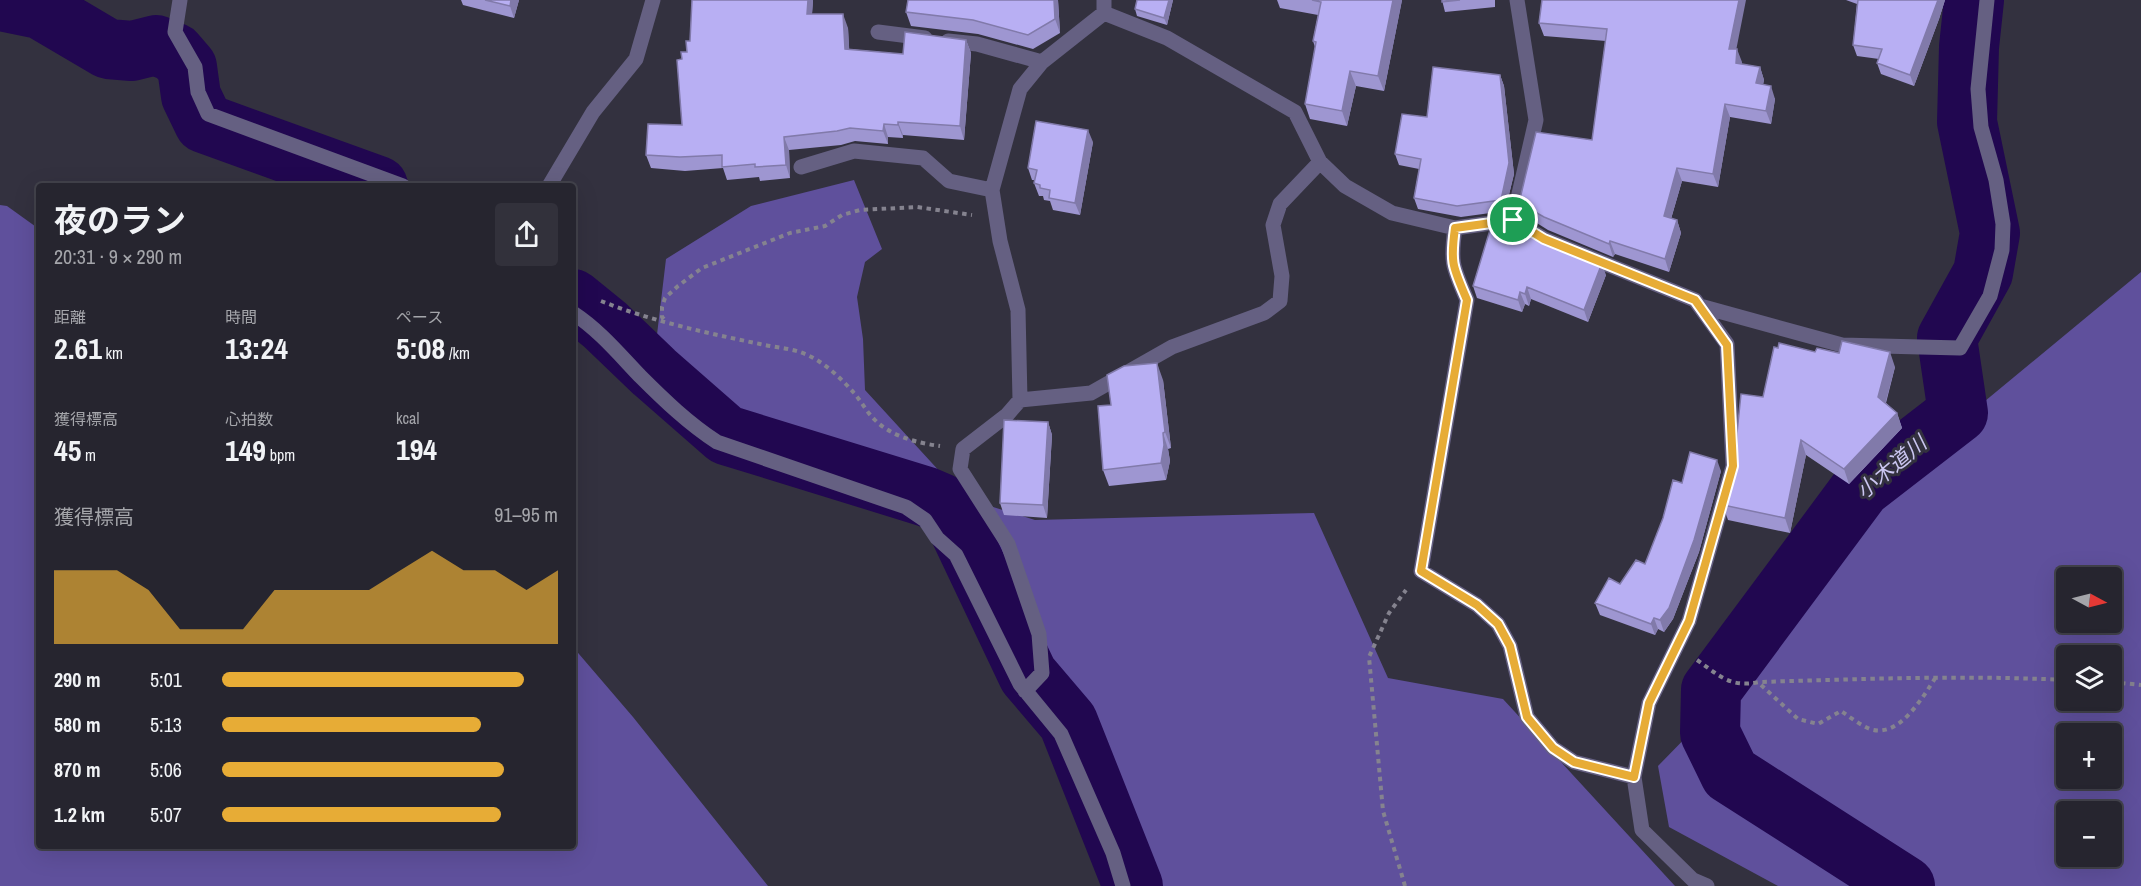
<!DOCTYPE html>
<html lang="ja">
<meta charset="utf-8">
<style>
:root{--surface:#26252f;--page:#32313b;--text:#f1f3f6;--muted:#a4a5aa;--line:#42424b;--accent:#e7ac36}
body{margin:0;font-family:"Archivo Narrow","Noto Sans JP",sans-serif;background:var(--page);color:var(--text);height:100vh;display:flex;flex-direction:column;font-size:22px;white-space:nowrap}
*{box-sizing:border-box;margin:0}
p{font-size:20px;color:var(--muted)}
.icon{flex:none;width:33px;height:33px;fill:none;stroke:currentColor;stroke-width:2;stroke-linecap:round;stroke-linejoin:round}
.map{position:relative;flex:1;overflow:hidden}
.sheet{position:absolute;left:36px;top:183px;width:540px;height:666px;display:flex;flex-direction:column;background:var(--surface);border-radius:6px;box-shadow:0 6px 24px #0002,0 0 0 2px var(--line)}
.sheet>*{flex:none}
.needle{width:39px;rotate:97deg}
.fabs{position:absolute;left:2056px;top:567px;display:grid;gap:12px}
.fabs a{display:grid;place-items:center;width:66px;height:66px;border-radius:6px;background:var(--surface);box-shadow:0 6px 24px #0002,0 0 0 2px var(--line);font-size:30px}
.pin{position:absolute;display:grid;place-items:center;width:51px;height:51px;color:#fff;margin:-26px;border:3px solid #fff;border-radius:50%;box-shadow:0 2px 6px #0007}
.round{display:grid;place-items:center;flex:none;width:63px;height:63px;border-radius:6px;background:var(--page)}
.overview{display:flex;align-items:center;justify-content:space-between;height:102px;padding:0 18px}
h1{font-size:33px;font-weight:700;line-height:45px}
.metrics{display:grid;grid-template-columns:repeat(3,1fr);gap:9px;height:102px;padding:6px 18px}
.metrics div{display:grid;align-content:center}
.metrics b{font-size:30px;font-weight:700}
.metrics small{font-size:16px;font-weight:400}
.metrics p{font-size:16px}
.chart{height:168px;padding:12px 18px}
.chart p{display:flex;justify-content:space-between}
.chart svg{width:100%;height:108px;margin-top:6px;fill:var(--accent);opacity:.7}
ul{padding:0 18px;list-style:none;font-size:20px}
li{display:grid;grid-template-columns:96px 72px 1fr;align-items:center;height:45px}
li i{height:15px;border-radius:8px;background:var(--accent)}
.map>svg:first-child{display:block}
</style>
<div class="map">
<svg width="2141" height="886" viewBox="0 0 2141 886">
<rect width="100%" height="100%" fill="#33313f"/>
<path fill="#5f509c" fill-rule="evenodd" d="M854,180L882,249L865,262L857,297L863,339L865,390L964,498L1035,520L1314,513L1388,678L1503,699L1675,886H1144L1108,786L1019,609L912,487L651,385L666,259L751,206Z
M0,205L7,206L39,229V846H573V647L633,717L768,886H0Z
M2141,272V886H1778L1669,827L1658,766L1781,640L1898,473ZM2067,578H2112V622H2067ZM2067,656H2112V700H2067ZM2067,734H2112V778H2067ZM2067,812H2112V856H2067Z"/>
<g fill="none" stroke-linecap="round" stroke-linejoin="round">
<path stroke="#210750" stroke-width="60" d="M0,1L40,9L108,49L132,51L156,45L175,53L187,67L191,96L204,123L378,186
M573,299L605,325L654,372L726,435L927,497L941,503L954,519L1028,675L1068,722L1133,886
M1905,886L1730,774L1710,733L1711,690L1861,488L1958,413L1947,338L1983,273L1990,233L1967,122L1969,47L1974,0"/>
<path stroke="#85838f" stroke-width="4" stroke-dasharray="4.5 4.5" stroke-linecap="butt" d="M601,301C651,321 707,333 760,344C773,347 788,348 800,352C821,359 840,377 854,393C861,401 866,411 874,419C890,436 917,443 940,446
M664,319L662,317V307L665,298L678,286L702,268L790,233L825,226L842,215L860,210L917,207L972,215
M1697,660C1720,676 1730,688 1759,682C1862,679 1964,675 2067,680
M2112,682L2141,685
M1761,685L1798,719L1818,724L1841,711C1850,717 1860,725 1870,729C1899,739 1922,698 1936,677
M1405,886L1383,811L1369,657L1389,613L1406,590"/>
<path stroke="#656082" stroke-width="15" d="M180,0L175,32L195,67L198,92L208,114L403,186
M1104,0V13L1167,38L1295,112L1320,162L1345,186L1392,213L1455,228L1513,220L1544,239L1695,300L1727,344L1733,466L1689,621L1649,703L1634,777L1642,830L1693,880L1707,886
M878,32L925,38
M948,41L977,44L1042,62
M801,167L854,151L923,158L949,181L992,190
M549,186L593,112L636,59L653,0
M1513,220L1536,120L1517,0
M1455,228C1450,264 1453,267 1467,300L1421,571L1477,605L1498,624L1510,646L1527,717L1553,748L1574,762L1634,777
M1700,306L1842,345L1960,348L1990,296L2002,250L2003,224L1996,180L1981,127L1978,89L1987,0
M573,313C599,330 619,354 640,376C664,400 689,424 717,442L906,507L925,520L937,538L956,555L1020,684L1061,734L1113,853L1123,886
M1020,400L1091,393L1172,347L1264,313L1280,301L1282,276L1273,225L1280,204L1320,162
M1025,691L1042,673L1039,634L1008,544L960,469L963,449L1007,415L1020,400L1018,310L1000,241L992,190L1020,89L1042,62L1104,13"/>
</g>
<path fill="#9e96d1" d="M461,0H519L514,18L463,5Z
M692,0H813L812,14L848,28L849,49L903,54L966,40L971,53L964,140L903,135V138L888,137V144L855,141L841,145L789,150L790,178L760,181L759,177L727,180L723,168L685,171L651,168L646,155L682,125V59L687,52L690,41Z
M1058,0L1060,33L1033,49L978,34L911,26L906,12Z
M1137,0H1173L1167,25L1137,16L1135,9Z
M1277,0H1402L1384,91L1356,86L1347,126L1310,119L1305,104L1315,47L1313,41L1318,15L1280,8Z
M1442,0H1495V7L1445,12Z
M1542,0L1736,49L1742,64L1760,67L1764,80L1763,84L1775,99L1771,124L1730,117L1718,187L1682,181L1671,219L1677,220L1681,233L1669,272L1615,254L1613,257L1548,230L1524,215L1519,203L1592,140L1606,41L1544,36L1539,23Z
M1846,0H1945L1939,19L1914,86L1881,74L1877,63L1879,59L1857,56L1853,45L1857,4Z
M1500,75L1504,86L1514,174L1505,211L1461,217L1418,209L1414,198L1419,169L1399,165L1395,154L1427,117Z
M1093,142L1080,215L1053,210L1050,201L1044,200L1043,196H1039L1034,183L1035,180H1032L1028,168Z
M1536,236L1606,275L1588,322L1531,299L1529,306L1525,304L1522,312L1477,298L1473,286Z
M1815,352L1895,367L1886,403L1897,413L1902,428L1849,484L1806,455L1790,533L1728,520L1723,505L1763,397Z
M1163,380L1171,448L1168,449L1170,461L1166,480L1109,486L1103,470L1111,405Z
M1048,422L1052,435L1047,518L1004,515L1000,503Z
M1721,471L1699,552L1673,619L1664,632L1658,629L1655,635L1600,615L1595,603L1645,564L1682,483Z"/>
<path fill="#817aaa" d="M511,0H519L514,18L510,6Z
M808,0H813L811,28L807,14Z
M1054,0H1058L1060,33L1055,19Z
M1169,0H1173L1167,25L1164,18Z
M1393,0H1402L1384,91L1378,76Z
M1739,0H1746L1734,61L1729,49Z
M1938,0H1945L1939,19L1914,86L1910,75Z
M843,14L848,28L850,62L845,49Z
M966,40L971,53L964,140L960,126Z
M1737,49L1742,62L1741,76L1736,63Z
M1760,67L1764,80L1761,96L1756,83Z
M1350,71L1356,86L1347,126L1342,111Z
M1500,75L1504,86L1514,174L1505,211L1501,200Z
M1771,86L1775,99L1771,124L1766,111Z
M1725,104L1730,117L1718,187L1713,174Z
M898,122L903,135V138L898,125Z
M884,124L888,137V144L883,131Z
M1088,130L1093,142L1080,215L1075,203Z
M784,137L789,150L790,178L786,165Z
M1677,168L1682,181L1668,229L1664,216Z
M1677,220L1681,233L1669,272L1665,259Z
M1610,241L1615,254L1613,257L1609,244Z
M1602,263L1606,275L1588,322L1584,310Z
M1527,287L1531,299L1529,306L1525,294Z
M1520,292L1525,304L1522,312L1518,300Z
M1890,352L1895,367L1883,412L1878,397Z
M1157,363L1163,380L1171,448L1165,432Z
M1897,413L1902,428L1849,484L1844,469Z
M1048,422L1052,435L1047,518L1043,505Z
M1163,433L1168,449L1170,461L1166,480L1161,463Z
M1801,440L1806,455L1790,533L1785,518Z
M1717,460L1721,471L1699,552L1673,619L1664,632L1660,620Z
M1654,618L1658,629L1655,635L1651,624Z"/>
<path fill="#b8aff3" stroke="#817aaa" stroke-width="1.5" d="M485,0H511L510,6Z
M692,0H808L807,14H843L845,49L903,54L905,32L966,40L960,126L898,122V125L884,124L883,131L850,128L837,131L784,137L786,165L755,167V164L722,167V155L680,157L646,155L648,124L682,125L677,60L682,59L681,52H687L686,41H690Z
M908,0H1054L1055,19L1028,35L973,20L906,12Z
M1137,0H1169L1164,18L1135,9Z
M1312,0H1393L1378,76L1350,71L1342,111L1305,104L1316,42L1313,41L1321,2Z
M1442,0H1460L1442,2Z
M1542,0H1739L1729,49H1737L1736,63L1760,67L1756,83L1771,86L1766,111L1725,104L1713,174L1677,168L1664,216L1677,220L1665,259L1610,241L1609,244L1544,217L1519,203L1536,132L1592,140L1607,29L1539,23Z
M1858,0H1938L1910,75L1877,63L1882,49L1853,45Z
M1433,67L1500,75L1509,163L1501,200L1457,206L1414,198L1421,159L1395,154L1402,114L1427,117Z
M1036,121L1088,130L1075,203L1049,198L1050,190L1040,188V185L1034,183L1037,170L1028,168Z
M1507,218L1536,236L1602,263L1584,310L1527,287L1525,294L1520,292L1518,300L1473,286L1493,220Z
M1842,341L1890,352L1878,397L1897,413L1844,469L1801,440L1785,518L1723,505L1737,454V433L1741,394L1763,397L1774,347L1778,348L1779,343L1815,352L1817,348L1839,353Z
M1157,363L1165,432L1163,433L1164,445L1161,463L1103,470L1098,406L1111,405L1107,375L1124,366Z
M1004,420L1048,422L1043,505L1000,503Z
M1690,452L1717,460L1694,540L1669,608L1660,620L1654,618L1651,624L1595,603L1609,578L1620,584L1636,560L1645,564L1663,518L1673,480L1682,483Z"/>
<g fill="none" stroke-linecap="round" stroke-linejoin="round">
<g stroke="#fff" stroke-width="12">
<path id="route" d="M1513,220L1544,239L1695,300L1727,345L1733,466L1689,621L1649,703L1634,777L1574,762L1553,748L1527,717L1510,646L1498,624L1477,605L1421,571L1467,300C1453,267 1450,264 1455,228Z"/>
</g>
<use href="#route" stroke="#e7ac36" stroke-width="8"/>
</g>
<g text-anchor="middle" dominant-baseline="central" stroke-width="6" stroke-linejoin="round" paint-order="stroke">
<g font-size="21" font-style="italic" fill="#cbc6f1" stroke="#33313f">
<text transform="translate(1891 467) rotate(-40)">小木道川</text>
</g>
</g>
</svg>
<div class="fabs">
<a><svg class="needle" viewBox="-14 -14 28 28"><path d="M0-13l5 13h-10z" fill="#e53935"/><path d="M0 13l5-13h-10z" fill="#a4a5aa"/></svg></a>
<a><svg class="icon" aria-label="layers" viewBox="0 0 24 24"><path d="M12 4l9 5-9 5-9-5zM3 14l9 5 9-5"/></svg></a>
<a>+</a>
<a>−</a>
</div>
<div class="pin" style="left:1513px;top:220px;background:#1e9e55"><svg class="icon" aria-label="arrive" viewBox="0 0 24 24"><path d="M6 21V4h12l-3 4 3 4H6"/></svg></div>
<section class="sheet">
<div class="overview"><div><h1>夜のラン</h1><p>20:31 · 9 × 290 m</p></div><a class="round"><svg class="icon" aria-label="share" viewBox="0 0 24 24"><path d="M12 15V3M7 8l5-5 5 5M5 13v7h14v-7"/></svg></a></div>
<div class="metrics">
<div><p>距離</p><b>2.61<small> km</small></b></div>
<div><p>時間</p><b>13:24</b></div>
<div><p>ペース</p><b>5:08<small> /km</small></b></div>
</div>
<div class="metrics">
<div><p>獲得標高</p><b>45<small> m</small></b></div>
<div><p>心拍数</p><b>149<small> bpm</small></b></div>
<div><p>kcal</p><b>194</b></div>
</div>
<div class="chart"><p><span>獲得標高</span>91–95 m</p>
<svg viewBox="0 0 160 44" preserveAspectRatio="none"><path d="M0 44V14L10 14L20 14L30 22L40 38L50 38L60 38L70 22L80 22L90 22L100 22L110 14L120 6L130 14L140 14L150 22L160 14V44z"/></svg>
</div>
<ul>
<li><b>290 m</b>5:01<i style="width:90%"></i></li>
<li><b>580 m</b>5:13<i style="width:77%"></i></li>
<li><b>870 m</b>5:06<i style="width:84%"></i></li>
<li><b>1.2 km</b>5:07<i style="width:83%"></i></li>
</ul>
</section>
</div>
